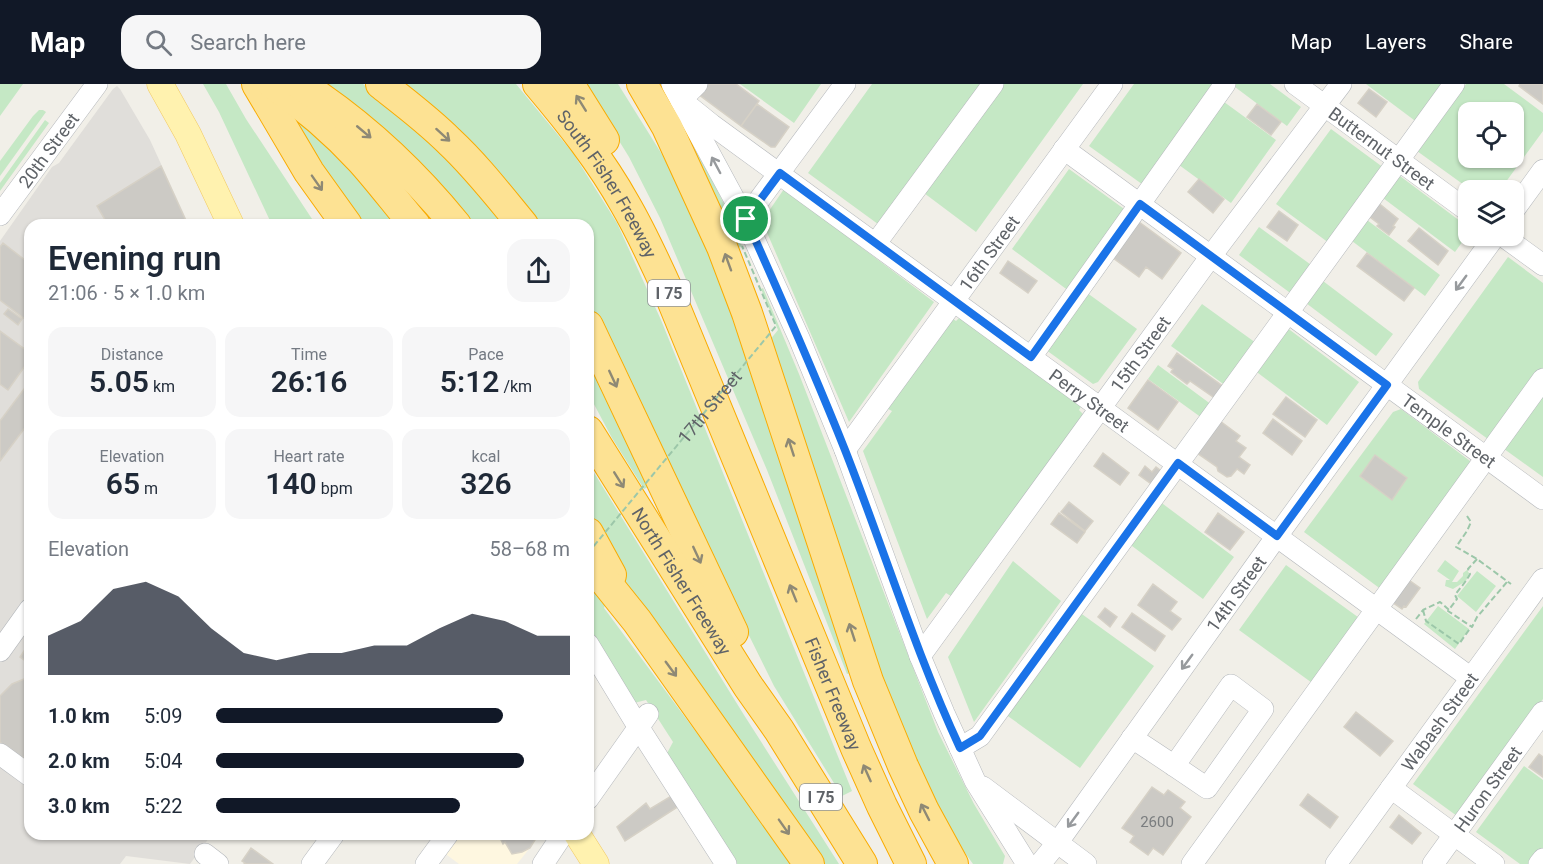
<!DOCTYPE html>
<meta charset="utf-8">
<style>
:root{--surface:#fff;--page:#f6f6f7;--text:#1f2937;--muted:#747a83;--accent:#111827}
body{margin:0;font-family:Roboto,sans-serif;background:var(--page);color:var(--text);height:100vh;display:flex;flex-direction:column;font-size:22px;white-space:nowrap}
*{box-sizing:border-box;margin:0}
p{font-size:20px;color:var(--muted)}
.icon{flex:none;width:33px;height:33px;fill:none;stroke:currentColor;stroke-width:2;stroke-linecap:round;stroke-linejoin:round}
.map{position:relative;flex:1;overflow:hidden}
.drawer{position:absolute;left:24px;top:135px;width:570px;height:621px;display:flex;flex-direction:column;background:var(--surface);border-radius:18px;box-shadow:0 2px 4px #0004}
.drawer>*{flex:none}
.buttons{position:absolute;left:1458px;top:18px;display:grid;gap:12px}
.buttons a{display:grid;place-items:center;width:66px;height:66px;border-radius:12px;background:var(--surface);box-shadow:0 2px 4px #0004;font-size:30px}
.pin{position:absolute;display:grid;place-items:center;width:51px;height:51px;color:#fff;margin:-26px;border:3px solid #fff;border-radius:50%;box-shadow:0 2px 6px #0007}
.round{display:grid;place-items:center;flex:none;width:63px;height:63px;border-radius:18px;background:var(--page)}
.head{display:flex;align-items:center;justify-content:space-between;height:102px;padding:0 24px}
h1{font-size:33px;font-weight:600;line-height:45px}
.figures{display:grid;grid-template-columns:repeat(3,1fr);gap:9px;height:102px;padding:6px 24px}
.figures div{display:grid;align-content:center;border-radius:15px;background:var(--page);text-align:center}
.figures b{font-size:30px;font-weight:600}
.figures small{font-size:16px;font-weight:400}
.figures p{font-size:16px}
.chart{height:168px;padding:12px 24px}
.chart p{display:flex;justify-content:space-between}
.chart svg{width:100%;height:108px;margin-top:6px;fill:var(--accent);opacity:.7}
ul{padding:0 24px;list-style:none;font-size:20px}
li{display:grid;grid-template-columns:96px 72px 1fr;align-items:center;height:45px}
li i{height:15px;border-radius:8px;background:var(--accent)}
header{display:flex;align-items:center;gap:36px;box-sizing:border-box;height:84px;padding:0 30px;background:var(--accent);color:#fff}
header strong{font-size:28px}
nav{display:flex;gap:33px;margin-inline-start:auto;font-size:21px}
.search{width:420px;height:54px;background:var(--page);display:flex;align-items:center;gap:15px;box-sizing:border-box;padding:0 21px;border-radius:18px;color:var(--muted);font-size:22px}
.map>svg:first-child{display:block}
</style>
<header>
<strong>Map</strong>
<div class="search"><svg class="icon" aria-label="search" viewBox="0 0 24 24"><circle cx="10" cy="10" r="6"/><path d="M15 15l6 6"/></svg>Search here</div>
<nav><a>Map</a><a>Layers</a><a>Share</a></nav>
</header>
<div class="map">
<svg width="1543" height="780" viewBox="0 0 1543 780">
<rect width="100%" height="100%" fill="#f1efe8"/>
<path fill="#fef7e0" d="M455,750H534L537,755L517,780H459L443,768Z"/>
<path fill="#e0deda" d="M117,2L120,5L150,56L189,141H30V750H212L190,780L126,772L120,780H0V157L52,83L59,79L113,5Z"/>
<path fill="#c5e8c5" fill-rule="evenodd" d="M0,0H23L0,32Z
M203,0H226L246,35L316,141H272L219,28Z
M322,0H363L411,39L451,77L508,141H472L451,112Z
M399,0H516L573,69L617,139L661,236L852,707L842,712L774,602L588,226V141H535Z
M584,0H618L663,72L702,153L717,188L851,589L847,590L767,386L660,134L629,73Z
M657,0C687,53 721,105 742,162L736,165Z
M740,0H821L794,39Z
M872,0H986L882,143L808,89Z
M1002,0H1083L976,148L924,109Z
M1134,0H1220L1146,103L1089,62Z
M1231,0H1270L1301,23L1287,42Z
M1366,0H1446L1418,39Z
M1466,0H1504L1543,29V47L1500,106H1471L1417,67ZM1468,28H1514V74H1468Z
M1220,15L1276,56L1231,119L1175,78Z
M281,23L361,92L401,141H357Z
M39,26H43L46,28L0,92V77L33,32Z
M45,36L49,39L0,107V99Z
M1331,45L1384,84L1329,159L1276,120Z
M1069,85L1131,130L1073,210L1012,165Z
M1396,89L1468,143V150L1455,168L1379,111Z
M784,105L934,218L849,338L762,137Z
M1363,133L1440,191L1425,212L1348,154Z
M1259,143L1314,183L1293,211L1239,171Z
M1508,173L1543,199V288L1492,358L1419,305L1418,298Z
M1319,194L1393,250L1376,272L1302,216Z
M763,204L799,290L938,648L974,720L1005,772L1003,780H973C917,705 885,603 856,515C827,429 798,343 769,257L778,246L761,205Z
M1083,206L1137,245L1098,298L1093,300L1042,263Z
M1202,220L1256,259L1226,302L1171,262Z
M949,232L956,237L961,232L1082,321L1079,326L1085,332L954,514L946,509L927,535L863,367L892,327L888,325L861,362L860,355Z
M1286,243L1359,298L1327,341L1254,286Z
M588,274L650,402L644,405L612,354L588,309Z
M1158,281L1212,321L1202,334L1148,295Z
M1543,304V393L1500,362Z
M1401,325L1474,380L1382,506L1304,448L1393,328Z
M588,379L744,631L839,780H824L655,545L625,500L588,436Z
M1159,417L1234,473L1203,515L1128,459Z
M1445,476L1459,487L1452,498H1457L1463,492V489L1467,486L1469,489L1466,497L1453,505L1445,502L1446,496H1450L1437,487Z
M1013,477L1061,517L974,638L948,573Z
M1286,481L1362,536L1315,601L1239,546Z
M1477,487L1496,502L1476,528L1457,512Z
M588,499L605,521L604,524L794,780H728L665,673L673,658L646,616L634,619L588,544Z
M1438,522L1469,545L1455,565L1424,540Z
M1543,522V615L1457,732L1413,700Z
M1079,528L1154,582L1080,684L1005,630Z
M1524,682L1543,696V765L1532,780H1520L1476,748Z"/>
<path fill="#cccac5" stroke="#d6d1c6" stroke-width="1.5" d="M705,0H736L759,17L741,42L698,10Z
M1520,0H1543V20L1519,2Z
M1369,5L1387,18L1376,33L1358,19Z
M757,20L789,43L775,63H771L741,42Z
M1257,20L1281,38L1271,51L1247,33Z
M161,82L187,139L185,141H108L97,122Z
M1199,95L1224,115L1213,129L1188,108Z
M1376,117L1398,135L1393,142L1395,143L1389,151L1377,142L1379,140L1366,130Z
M1279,127L1298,141L1287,157L1267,143Z
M1135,135L1181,169L1162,195L1146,183L1139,193L1109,171Z
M1419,144L1448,167L1438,181L1408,157Z
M3,159L30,180V239L0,216V163Z
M1367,169L1414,204L1404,217L1357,182Z
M1008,177L1037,197L1028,209L1000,189Z
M8,225L22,235L18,241L4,230Z
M0,247L30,269V275L8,306L0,300Z
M1177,269L1224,303L1216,315L1190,297L1187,300L1171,288L1173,285L1168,282Z
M1148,296L1178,318L1158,346L1128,324Z
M30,297V337L0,377V337Z
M1286,313L1317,336L1305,353L1273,330Z
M1273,335L1302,357L1292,371L1263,349Z
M1220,337L1240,352L1236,357L1246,364L1239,373L1250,381L1244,390L1237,385L1231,392L1227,393L1218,387L1217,383L1197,369Z
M1103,369L1129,389L1120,401L1094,382Z
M1375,371L1407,394L1392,416L1360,392Z
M1145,382L1152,388L1156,383L1164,389L1154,402L1139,391Z
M1069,418L1093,437L1085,447L1061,428Z
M1059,429L1085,448L1077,459L1051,440Z
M1218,429L1244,448L1230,466L1205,448Z
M1406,494L1420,504L1406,523L1404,522L1402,525L1389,516Z
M1153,500L1177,518L1170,527L1181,535L1172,546L1138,521Z
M1105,524L1117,533L1110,543L1098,533Z
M1132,529L1165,552L1155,567L1122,543Z
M30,558V574L27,578L20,573Z
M24,595H30V674L21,673L9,667L0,658V612L12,600Z
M1356,628L1393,657L1380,672L1344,643Z
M1539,670L1543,673V693L1529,683Z
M1152,703L1164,711L1168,706L1185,718L1180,724L1191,733L1163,771L1153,764L1148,771L1130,758L1134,752L1122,744Z
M1308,710L1338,733L1330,744L1300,721Z
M673,711L679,722L625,757L617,743L646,719L650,725Z
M1399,731L1421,749L1412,760L1390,743Z
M498,750H532L535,756L530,764L522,768L512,770L505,758L503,760Z
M251,764L273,780H244L245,779L242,777Z"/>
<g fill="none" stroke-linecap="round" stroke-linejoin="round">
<g stroke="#b5b8bc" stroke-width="22">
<g id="minor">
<path d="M672,0L745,135L799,254L845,366L920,572L944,629L975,697L1027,780"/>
<path id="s1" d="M1295,0L1468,127"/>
<path id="s2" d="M681,16L712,41L1471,594"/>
<path d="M681,16L697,0"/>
<path id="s3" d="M1064,65L1543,415"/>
<path d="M1514,126L1543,86"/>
<path id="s4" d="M0,131L97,0"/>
<path d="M745,135L845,0"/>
<path d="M1503,152L1543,181"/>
<path d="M876,159L993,0"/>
<path d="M1031,273L1225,0"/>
<path id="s5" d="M845,366L1112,0"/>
<path d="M588,560L639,644L726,780"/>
<path d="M0,567L30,525"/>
<path id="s6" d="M920,572L1211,172L1341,0"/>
<path d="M1132,654C1157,670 1182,687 1207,704L1263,625L1231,601L1174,682"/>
<path d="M960,664L980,652L1454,0"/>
<path d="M0,670L30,692"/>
<path d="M983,703L1086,780"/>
<path d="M1391,704L1494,780"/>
<path d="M588,715L648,630"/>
<path d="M205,770L218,780"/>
<path d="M312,780L334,750"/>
<path d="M426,780L448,750"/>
<path d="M543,780L563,750"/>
<path id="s7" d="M1040,780L1058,758L1269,463L1495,152"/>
<path d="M1192,780L1543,295"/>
<path id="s8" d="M1336,780L1543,495"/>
<path id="s9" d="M1433,780L1543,628"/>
<path d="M1539,780L1543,775"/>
</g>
</g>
<g stroke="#f2c960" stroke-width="27">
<path id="major" d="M160,0L188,50L231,141
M577,750L596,780"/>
</g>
<g stroke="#f9ab00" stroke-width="32">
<g id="highway">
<path d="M257,0L309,88L347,141"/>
<path d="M273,0C305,22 335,48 361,76C380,97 397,120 415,141"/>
<path d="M300,0C359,38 412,87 456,141"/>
<path d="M381,0C404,18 428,36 449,57C476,82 499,112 523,141"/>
<path id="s10" d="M538,0C570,38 601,77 625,120C642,149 656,180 670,211L856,664L882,722L911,780"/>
<path d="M569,0L604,56"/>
<path d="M642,0L667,43L722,163L747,229L868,597L903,682L924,727L953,780"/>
<path d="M588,242L733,548"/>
<path id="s11" d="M588,347L748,602L779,646L862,780"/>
<path d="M588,449L611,491"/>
<path d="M588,476L637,537L809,780"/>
</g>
</g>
<path stroke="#9cc7a9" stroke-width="2" stroke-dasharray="6 3" stroke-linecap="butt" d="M1467,432L1471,438L1467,447L1456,463L1477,475L1511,500
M1477,475L1468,485L1470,490C1466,498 1460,504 1455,511L1457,515L1448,527L1472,543L1477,533L1507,498
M1423,526L1426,537L1459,560L1471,543
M1416,535L1423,526L1440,518L1449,526"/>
<use href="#minor" stroke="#fff" stroke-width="21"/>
<use href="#major" stroke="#fff2af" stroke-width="26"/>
<use href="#highway" stroke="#fde293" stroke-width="30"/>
<path stroke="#9cc7a9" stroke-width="2" stroke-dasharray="6 3" stroke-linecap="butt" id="s12" d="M588,469L776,242L742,162"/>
</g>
<defs><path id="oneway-shaft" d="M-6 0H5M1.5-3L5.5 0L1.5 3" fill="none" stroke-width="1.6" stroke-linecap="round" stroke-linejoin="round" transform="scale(1.5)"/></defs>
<g stroke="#8e8975">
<use href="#oneway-shaft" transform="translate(581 19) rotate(-122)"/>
<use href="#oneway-shaft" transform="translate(364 48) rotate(40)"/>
<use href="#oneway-shaft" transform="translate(443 51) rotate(42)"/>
<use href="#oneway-shaft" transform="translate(317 99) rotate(55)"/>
<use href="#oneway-shaft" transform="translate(728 178) rotate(-110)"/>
<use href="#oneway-shaft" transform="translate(613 295) rotate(65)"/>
<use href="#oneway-shaft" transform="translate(791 363) rotate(-108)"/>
<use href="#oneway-shaft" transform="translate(619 396) rotate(58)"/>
<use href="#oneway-shaft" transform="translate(697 471) rotate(65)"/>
<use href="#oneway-shaft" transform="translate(793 509) rotate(-112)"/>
<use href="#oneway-shaft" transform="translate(852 548) rotate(-108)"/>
<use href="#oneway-shaft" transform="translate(671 585) rotate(54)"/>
<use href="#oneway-shaft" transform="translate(867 689) rotate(-114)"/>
<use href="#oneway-shaft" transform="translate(925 728) rotate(-117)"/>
<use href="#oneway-shaft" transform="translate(784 743) rotate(55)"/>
</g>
<g stroke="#979a9d">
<use href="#oneway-shaft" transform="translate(716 81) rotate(-118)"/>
<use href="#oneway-shaft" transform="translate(1461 199) rotate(126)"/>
<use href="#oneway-shaft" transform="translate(1187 578) rotate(126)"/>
<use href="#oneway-shaft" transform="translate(1073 736) rotate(126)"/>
</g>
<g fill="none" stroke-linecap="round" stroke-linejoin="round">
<g stroke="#fff" stroke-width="12">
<path id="route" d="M780,89L1031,273L1140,120L1387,301L1277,452L1178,379L980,652L960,664C915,567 884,465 845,366C814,288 780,211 746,135Z"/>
</g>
<use href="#route" stroke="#1a73e8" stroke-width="8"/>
</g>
<g text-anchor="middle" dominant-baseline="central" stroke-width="6" stroke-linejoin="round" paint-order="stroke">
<g font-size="15" fill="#7a7d7f">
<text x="1157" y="738">2600</text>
</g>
<g fill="#fff" stroke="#8f9295" stroke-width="1.5">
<rect x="648" y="196" width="42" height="26" rx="4.5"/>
<rect x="800" y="700" width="42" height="26" rx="4.5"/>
</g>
<g font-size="16" font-weight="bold" fill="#5f6368">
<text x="669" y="209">I 75</text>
<text x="821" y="713">I 75</text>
</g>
<g font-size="18" fill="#5f6368" stroke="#fff">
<text stroke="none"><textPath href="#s1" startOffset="108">Butternut Street</textPath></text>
<text stroke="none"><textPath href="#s4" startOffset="81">20th Street</textPath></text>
<text stroke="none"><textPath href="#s10" startOffset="122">South Fisher Freeway</textPath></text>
<text stroke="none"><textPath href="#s5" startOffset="244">16th Street</textPath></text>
<text stroke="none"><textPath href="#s6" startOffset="374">15th Street</textPath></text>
<text stroke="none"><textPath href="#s2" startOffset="507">Perry Street</textPath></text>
<text stroke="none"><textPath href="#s12" startOffset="190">17th Street</textPath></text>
<text stroke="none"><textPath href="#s3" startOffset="477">Temple Street</textPath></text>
<text stroke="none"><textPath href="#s11" startOffset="177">North Fisher Freeway</textPath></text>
<text stroke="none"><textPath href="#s7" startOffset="334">14th Street</textPath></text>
<text stroke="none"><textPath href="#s10" startOffset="681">Fisher Freeway</textPath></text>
<text stroke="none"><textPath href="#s8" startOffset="176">Wabash Street</textPath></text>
<text stroke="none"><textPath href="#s9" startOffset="93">Huron Street</textPath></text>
</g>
</g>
</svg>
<div class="buttons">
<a><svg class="icon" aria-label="locate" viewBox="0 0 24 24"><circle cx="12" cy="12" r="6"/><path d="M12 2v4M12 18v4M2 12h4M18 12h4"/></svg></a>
<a><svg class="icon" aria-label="layers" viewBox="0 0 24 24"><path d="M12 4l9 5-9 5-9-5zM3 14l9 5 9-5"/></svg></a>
</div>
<div class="pin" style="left:746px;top:135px;background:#1e9e55"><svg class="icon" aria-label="arrive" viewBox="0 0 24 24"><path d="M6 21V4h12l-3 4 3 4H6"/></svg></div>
<section class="drawer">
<div class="head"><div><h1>Evening run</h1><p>21:06 · 5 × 1.0 km</p></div><a class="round"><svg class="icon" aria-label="share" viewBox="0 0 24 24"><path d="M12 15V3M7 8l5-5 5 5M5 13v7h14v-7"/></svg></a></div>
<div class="figures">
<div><p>Distance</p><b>5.05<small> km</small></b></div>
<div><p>Time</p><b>26:16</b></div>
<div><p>Pace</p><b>5:12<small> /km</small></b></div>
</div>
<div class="figures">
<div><p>Elevation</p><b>65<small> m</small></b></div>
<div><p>Heart rate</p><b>140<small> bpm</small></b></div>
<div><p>kcal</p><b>326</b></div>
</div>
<div class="chart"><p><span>Elevation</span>58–68 m</p>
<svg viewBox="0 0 160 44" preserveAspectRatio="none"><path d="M0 44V28L10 22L20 9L30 6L40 12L50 25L60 35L70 38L80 35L90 35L100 32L110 32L120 25L130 19L140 22L150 28L160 28V44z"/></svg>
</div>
<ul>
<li><b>1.0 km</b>5:09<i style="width:81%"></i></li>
<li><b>2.0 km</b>5:04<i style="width:87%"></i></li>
<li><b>3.0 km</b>5:22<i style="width:69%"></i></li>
</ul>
</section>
</div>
